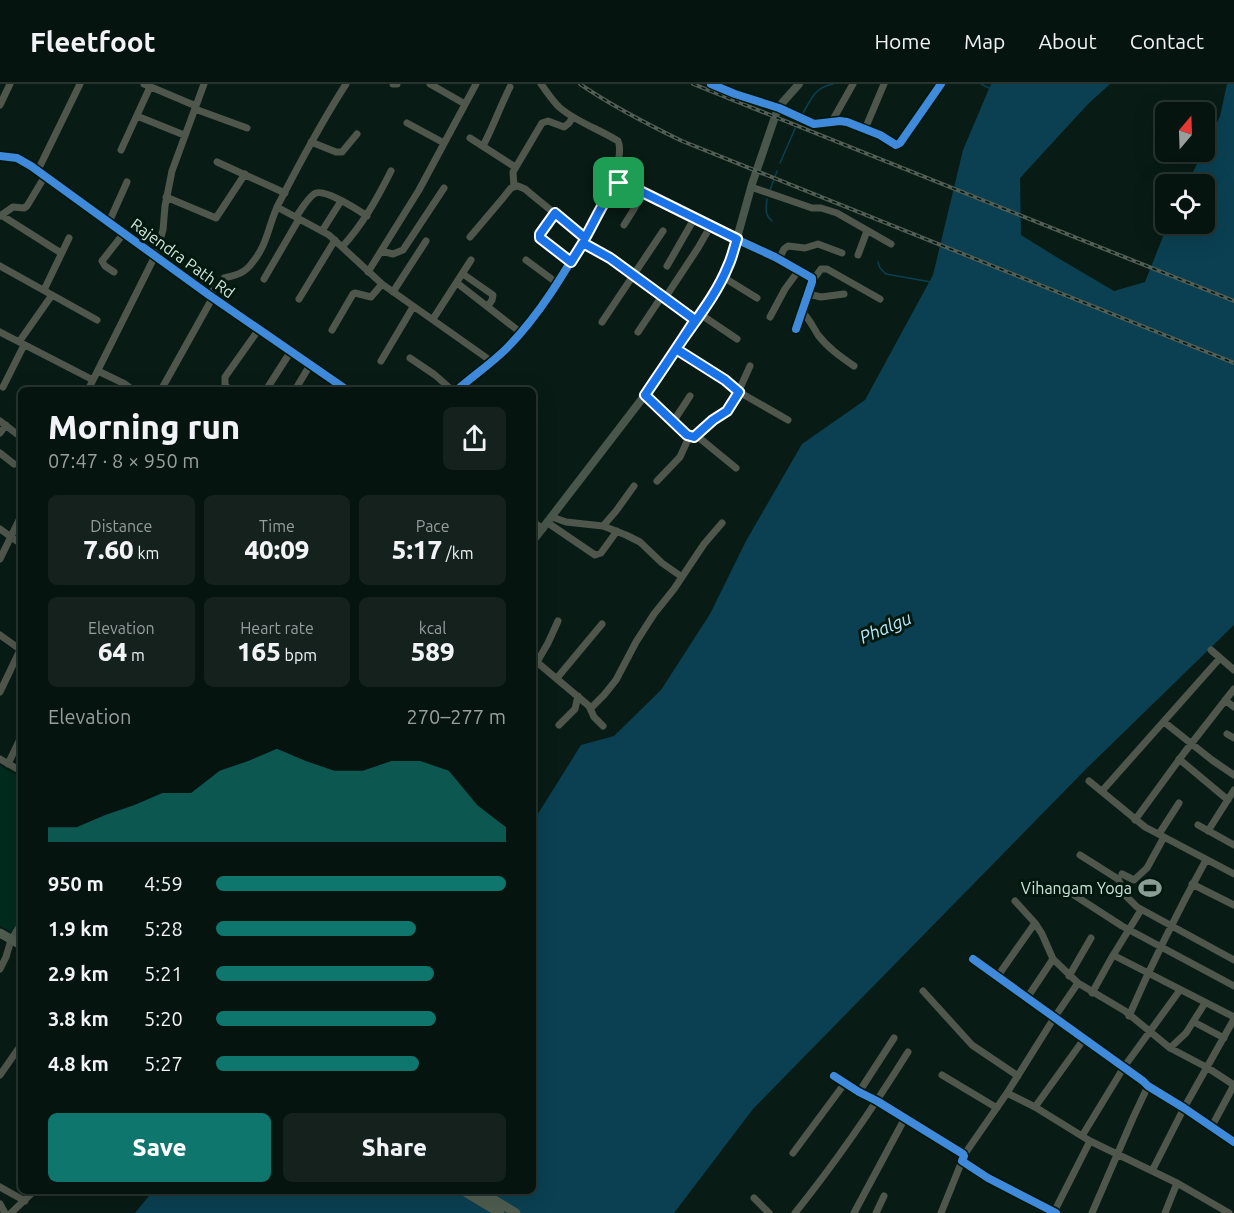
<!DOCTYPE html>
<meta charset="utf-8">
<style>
:root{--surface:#06140f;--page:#14211d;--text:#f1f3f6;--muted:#989e9e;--line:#27332f;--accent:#0f766e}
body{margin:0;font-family:Ubuntu,sans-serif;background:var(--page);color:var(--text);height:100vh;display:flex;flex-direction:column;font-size:22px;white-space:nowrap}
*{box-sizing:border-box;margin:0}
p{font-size:20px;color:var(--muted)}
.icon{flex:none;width:33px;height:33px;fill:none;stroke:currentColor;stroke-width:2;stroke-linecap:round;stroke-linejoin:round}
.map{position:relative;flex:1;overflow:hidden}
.panel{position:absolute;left:18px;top:303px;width:518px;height:807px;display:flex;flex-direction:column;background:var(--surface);border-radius:9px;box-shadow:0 6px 24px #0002,0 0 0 2px var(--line)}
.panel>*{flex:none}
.needle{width:39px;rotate:19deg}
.fabs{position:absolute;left:1155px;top:18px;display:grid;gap:12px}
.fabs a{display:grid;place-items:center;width:60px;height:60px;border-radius:9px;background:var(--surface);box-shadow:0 6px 24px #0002,0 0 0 2px var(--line);font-size:30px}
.pin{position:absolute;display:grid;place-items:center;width:51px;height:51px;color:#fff;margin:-26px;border-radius:12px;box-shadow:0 3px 9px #0006}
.round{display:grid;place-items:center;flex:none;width:63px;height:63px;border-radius:9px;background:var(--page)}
.head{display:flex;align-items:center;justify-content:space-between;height:102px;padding:0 30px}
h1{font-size:33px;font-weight:800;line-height:45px}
.figures{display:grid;grid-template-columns:repeat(3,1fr);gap:9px;height:102px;padding:6px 30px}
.figures div{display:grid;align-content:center;border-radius:9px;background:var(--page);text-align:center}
.figures b{font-size:26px;font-weight:800}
.figures small{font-size:16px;font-weight:400}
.figures p{font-size:16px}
.chart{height:168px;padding:12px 30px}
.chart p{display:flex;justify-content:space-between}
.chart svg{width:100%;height:108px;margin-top:6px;fill:var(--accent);opacity:.7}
.action{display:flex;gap:12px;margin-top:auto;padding:12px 30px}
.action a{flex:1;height:69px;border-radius:9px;background:var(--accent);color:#fff;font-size:24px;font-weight:800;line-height:69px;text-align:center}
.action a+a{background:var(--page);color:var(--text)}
ul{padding:0 30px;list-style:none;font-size:20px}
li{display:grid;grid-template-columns:96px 72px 1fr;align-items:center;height:45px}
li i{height:15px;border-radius:8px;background:var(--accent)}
header{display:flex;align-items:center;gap:36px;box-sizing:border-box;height:84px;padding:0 30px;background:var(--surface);border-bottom:2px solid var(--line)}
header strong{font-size:28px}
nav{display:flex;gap:33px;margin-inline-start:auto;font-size:21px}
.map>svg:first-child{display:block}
</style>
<header>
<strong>Fleetfoot</strong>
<nav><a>Home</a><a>Map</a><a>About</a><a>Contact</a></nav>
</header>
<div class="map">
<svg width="1234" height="1129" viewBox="0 0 1234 1129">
<rect width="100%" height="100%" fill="#081b14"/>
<path fill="#012b1d" d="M0,682L21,693V839L15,850L0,842Z"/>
<path fill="#0a4052" d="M991,0H1110L1088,20L1020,94L1021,151L1058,174L1114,207L1145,198L1168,140H1204V100H1187L1203,68H1204L1205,65L1220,32L1227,0H1234V541L1086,685L753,1025L674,1129H135L153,1107H532L533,736L536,733L581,661L614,652L661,606L710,530L746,457L802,360L865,316L933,191L963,66Z"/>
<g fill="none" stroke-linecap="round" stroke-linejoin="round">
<path stroke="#0a4052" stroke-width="1.5" d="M981,0L991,5
M803,29C812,14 814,4 833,0
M780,79L798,38
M770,106L777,87
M767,115C766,124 764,130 772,137
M878,178L880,184L886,190L931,198"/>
<path stroke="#4f564c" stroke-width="7" d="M144,0L196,22
M393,0H397
M430,0L465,20
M541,0C547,8 552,16 559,23C576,38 599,45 618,57C622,65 618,73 618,83C618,88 618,94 619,99
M711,0L735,10L779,24L814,40L840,37L847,38L880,51L896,61L900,59L941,0
M0,21L10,0
M195,25L247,44
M137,32L184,51
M407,39L444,59
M831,39L853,0
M865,45L884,0
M470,54L515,83
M311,58L336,68H342L357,50
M483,62C493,43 500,23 510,3
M121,66L150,3
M0,72L17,74L31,82L209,211L347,306
M217,78L285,109
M38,86L80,0
M514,103L513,88L542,39L548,37L564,43L569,39L573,33
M751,103L812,124H821L837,129L891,160
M166,113L216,134L245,90
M277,123L329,151L382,200L491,277
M555,129L540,150V154L571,179
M1,131L61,169
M0,132L13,123L24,124L27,122L45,92
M296,133C301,126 307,115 314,110C323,103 358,126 367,132
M109,138L127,98
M624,141L644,109
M322,147L341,117
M470,153L503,114L511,104L518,102L525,105L537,115L585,154
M583,159L610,174L695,235
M342,163C363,140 377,115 391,87
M381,167L393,170L403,166L444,104
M858,171L867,147
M779,175L784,165L788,162L805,164L818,160L842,169
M526,176L557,199
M0,182L97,236
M667,182L694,135
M114,188L105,182L102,177L124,149
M368,188L419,106L476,0
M463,190L493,211L492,216L488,222
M723,193L757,214
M264,195L299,135
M813,196L821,185H827L880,215
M457,199L520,248
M44,206L69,154
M393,208L426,157
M808,210L821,213L844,210
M209,211L224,194C236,191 244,190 252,179C268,160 268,142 278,121C299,80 321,39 346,0
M665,214L698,164L710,143
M299,215L335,156
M802,228C809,234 813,243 818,251C828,264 841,273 854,282
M700,230L737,255
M770,233L785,205L799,186
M433,235L471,176
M602,238L663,147
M332,246L353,210L355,209L371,213L382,200
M0,248L93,296
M638,248L662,212
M19,258L52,211
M676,265L725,296L739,308L788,336
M410,274L435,291L452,306
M381,277L413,223
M98,287L125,300L133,306
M3,303L24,261
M88,306L155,172L163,146L165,122L172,87L204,0
M161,306L213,213
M230,306L225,301V293L259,245
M266,306L291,267
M295,306L310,281
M457,306C473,292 492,279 507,264C553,217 581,157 616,102L619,99L630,102L710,143L775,173L812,194V198L796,245
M645,311L687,351L694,353L730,324L736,313L750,282
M0,337L21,353
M673,338L690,312
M0,349L6,341
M697,352L736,384
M0,369L14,380
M657,397L680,373L689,353
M552,433L566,438L603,442L626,451L640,458L662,479L682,493
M532,437L543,445
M548,439L595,471L601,469L617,447
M603,442L616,427L634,402
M0,445L21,460
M0,475L21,432
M0,551L21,566
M1211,566L1234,586
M532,574L589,622L594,633L603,642
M537,578L548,559L558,537
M557,594L602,540
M0,608L21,564
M1225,616L1234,623
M591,624L604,611L616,596L636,558L654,530L674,505L704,460L722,439
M1164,638L1212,676L1234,691
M559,641L575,625L578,612
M1227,650L1234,654
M0,675L21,687
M1179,675L1228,716
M8,680L21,653
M1089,697L1145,743L1234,790
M1102,707L1220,574
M1135,736L1184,669L1234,605
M1198,741L1234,761
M1208,747L1234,706
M1159,750L1179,719
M1080,771L1118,795L1126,812L1137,823L1234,876
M1122,790L1134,796L1147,784L1164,753
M1192,800L1234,821
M1074,811L1122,842L1234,902
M1113,871L1234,933
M973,875L1143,997L1148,1002L1184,1024L1234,1058
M0,885L6,873L11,856L21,840
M1069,892L1091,854
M997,893L1035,839
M1078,899L1125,927L1170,964L1208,984L1234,1001
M923,907L972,961L1018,992
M1092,909L1112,873L1141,826
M1027,914L1053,875
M1129,932C1152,879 1178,827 1206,776
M1194,938L1224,954
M1170,964L1186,949L1205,919
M0,991L21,961
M942,991L997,1024
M834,992L859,1008L877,1017L963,1070L964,1072L962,1077L988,1094L1056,1129
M859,1008L894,954
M1007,1009L1035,1023L1090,1057L1177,1099L1229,1129
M1035,1023L1084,955
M1212,1042L1234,1001
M1082,1052L1124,983L1180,906
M793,1069L845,999
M964,1071L1007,1009L1054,934L1078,899L1053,875L1042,850L1035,839L1015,817
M1152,1087L1184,1024L1234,935
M0,1103L25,1117
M754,1114L769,1129
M0,1120L5,1129
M1054,1128L1090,1057
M11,1129L34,1107
M795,1129C836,1078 873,1024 908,968
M854,1129L905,1034
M876,1129L884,1112
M941,1129L962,1077
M1092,1129L1133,1034L1148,1002
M1165,1129L1177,1099"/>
<path stroke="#49564b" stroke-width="8" d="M532,458L645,311L712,212L723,193L732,172L752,100L777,27L782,19L799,0"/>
<path stroke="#4f5d50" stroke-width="9" d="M0,849L21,861
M463,1107L500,1129
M480,1107L516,1129"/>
<g stroke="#525d55" stroke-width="4">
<path id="rail" d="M580,0C612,22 647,40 682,57L1234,279
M693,0L1234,217"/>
</g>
<use href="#rail" stroke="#00180e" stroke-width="1.5" stroke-dasharray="4.5" stroke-linecap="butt"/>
<g stroke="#00180e" stroke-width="11">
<path id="cycleway" d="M711,0L735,10L779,24L814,40L840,37L847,38L880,51L896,61L900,59L941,0
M0,72L17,74L31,82L209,211L347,306
M457,306C473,292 492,279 507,264C553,217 581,157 616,102L619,99L630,102L710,143L775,173L812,194V198L796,245
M973,875L1143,997L1148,1002L1184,1024L1234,1058
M834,992L859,1008L877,1017L963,1070L964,1072L962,1077L988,1094L1056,1129"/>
</g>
<use href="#cycleway" stroke="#408adc" stroke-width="8"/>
</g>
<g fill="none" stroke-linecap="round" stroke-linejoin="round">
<g stroke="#fff" stroke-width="12">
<path id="route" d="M619,99C605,112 595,137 585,154L555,129L540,150V154L571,178L583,159L610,174L695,236C679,261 662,286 645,311L687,351L694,353L713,336L727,327L739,308L725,296L676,265C694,238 716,212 728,182C732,174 734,164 737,155L630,102L619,99"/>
</g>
<use href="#route" stroke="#1a73e8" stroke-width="8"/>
</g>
<defs>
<g id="stadium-bare" transform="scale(1.8)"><path d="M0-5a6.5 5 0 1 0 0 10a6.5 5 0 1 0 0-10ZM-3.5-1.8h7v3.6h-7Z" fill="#8b9e95" stroke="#00180e" stroke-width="2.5" paint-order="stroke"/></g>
</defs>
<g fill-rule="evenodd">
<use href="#stadium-bare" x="1150" y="804"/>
</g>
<g text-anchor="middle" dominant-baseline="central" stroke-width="6" stroke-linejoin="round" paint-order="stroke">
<g font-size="16" fill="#d1e5db" stroke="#00180e">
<text transform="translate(183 174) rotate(36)">Rajendra Path Rd</text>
</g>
<g font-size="16" fill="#d1e5db" stroke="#00180e" text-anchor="end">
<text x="1132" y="804">Vihangam Yoga</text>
</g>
<g font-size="18" font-style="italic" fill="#b7e5fa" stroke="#00180e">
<text transform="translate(885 543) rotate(-23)">Phalgu</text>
</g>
</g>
</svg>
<div class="fabs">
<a><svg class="needle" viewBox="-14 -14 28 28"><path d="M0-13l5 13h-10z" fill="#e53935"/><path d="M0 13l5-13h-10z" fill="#989e9e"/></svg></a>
<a><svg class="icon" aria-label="locate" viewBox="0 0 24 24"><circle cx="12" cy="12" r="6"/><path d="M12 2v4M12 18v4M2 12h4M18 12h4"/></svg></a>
</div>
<div class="pin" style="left:619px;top:99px;background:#1e9e55"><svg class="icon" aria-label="arrive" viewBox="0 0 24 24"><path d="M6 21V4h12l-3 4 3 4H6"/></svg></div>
<section class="panel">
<div class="head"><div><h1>Morning run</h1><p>07:47 · 8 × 950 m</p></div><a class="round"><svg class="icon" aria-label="share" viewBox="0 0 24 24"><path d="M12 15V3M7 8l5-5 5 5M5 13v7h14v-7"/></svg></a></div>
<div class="figures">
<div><p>Distance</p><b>7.60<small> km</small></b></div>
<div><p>Time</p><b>40:09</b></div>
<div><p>Pace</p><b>5:17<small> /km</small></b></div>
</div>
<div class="figures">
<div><p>Elevation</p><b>64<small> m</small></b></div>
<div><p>Heart rate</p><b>165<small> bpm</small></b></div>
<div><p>kcal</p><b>589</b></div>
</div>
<div class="chart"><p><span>Elevation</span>270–277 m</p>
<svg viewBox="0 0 160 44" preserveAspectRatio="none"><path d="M0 44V38L10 38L20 33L30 29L40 24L50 24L60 15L70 11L80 6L90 11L100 15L110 15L120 11L130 11L140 15L150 29L160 38V44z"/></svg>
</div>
<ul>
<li><b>950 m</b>4:59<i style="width:100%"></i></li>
<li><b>1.9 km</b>5:28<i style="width:69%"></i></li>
<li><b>2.9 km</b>5:21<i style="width:75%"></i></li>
<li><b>3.8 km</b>5:20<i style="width:76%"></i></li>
<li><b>4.8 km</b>5:27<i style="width:70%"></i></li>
</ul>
<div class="action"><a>Save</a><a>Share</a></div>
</section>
</div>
